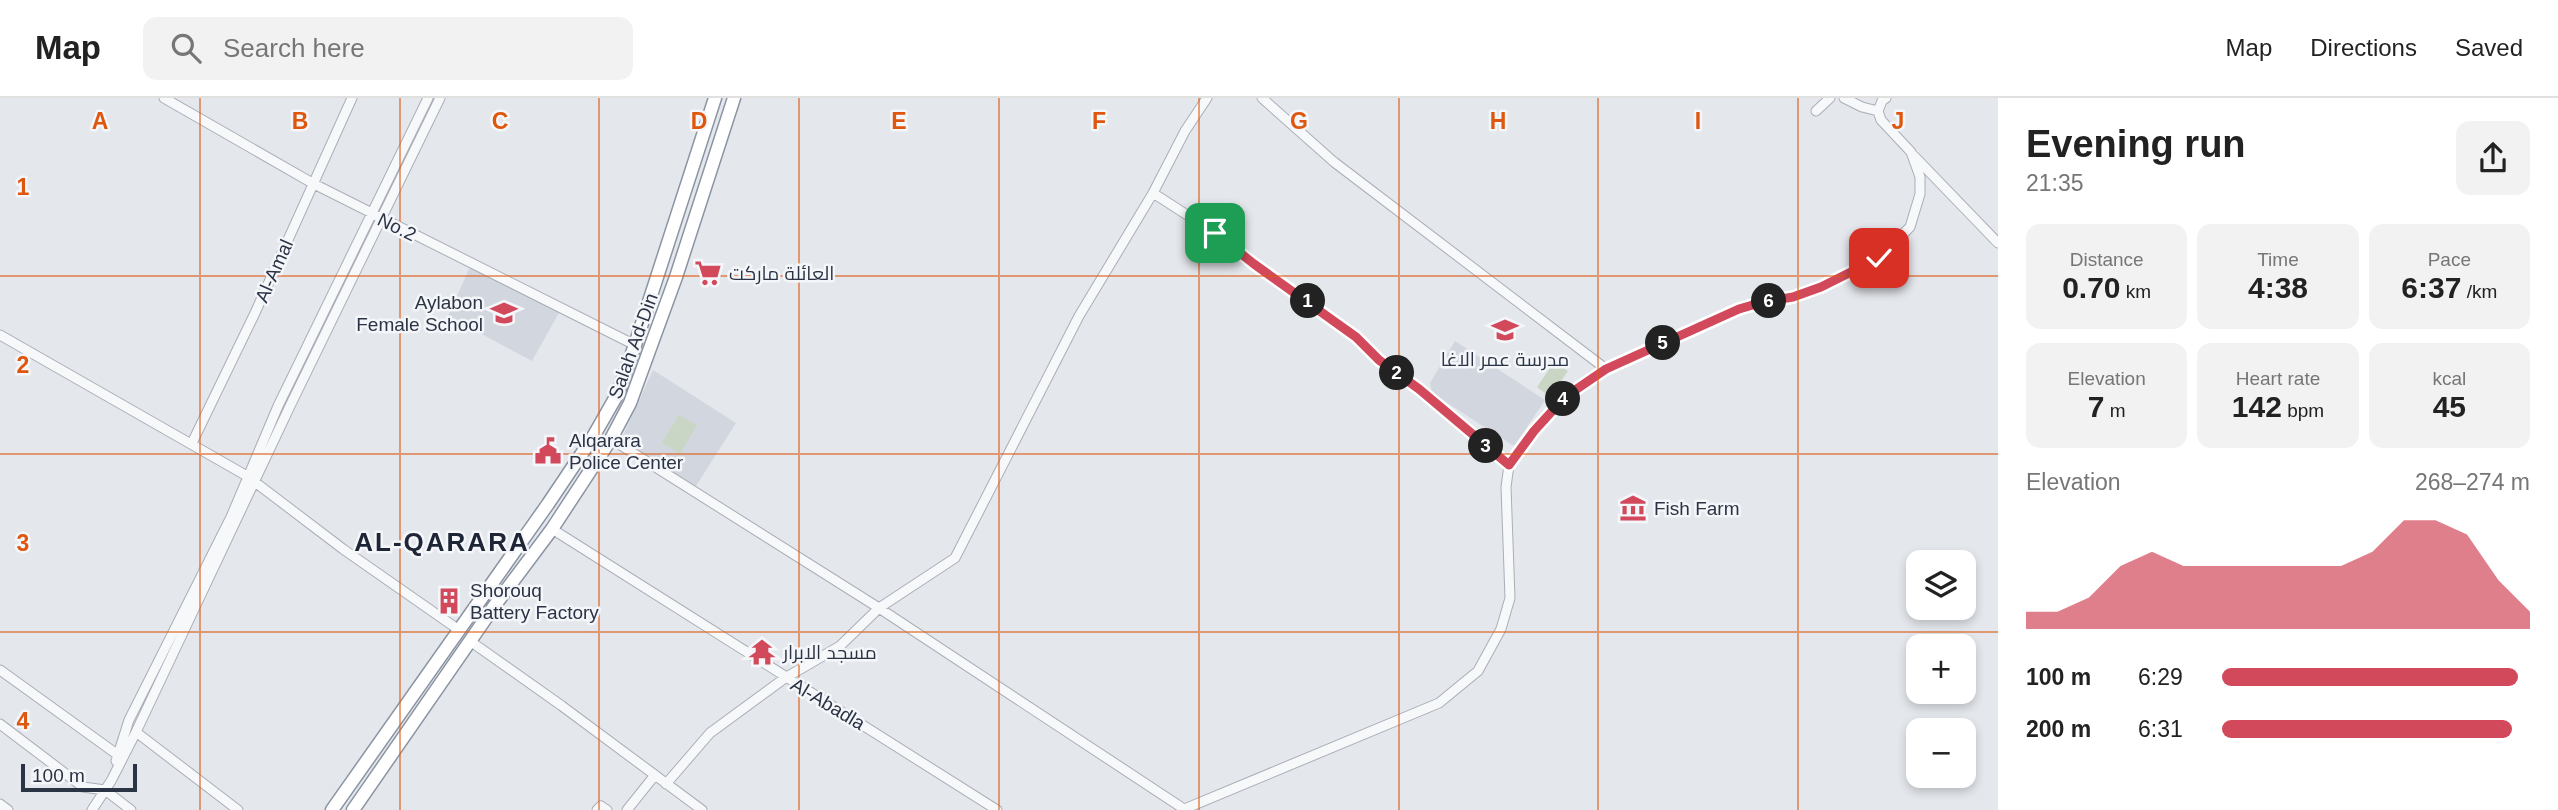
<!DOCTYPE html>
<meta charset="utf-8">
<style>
:root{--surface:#fff;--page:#f2f2f2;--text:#222;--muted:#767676;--line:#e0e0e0;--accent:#d1495b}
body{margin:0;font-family:Arial,Cairo,sans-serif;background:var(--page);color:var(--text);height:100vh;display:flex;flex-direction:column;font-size:26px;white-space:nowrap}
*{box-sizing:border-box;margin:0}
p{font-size:23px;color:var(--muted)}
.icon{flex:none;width:38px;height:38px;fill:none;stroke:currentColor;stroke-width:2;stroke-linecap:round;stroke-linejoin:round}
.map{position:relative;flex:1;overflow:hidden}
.panel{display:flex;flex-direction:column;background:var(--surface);width:560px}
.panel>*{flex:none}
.controls{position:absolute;left:1906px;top:452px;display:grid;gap:14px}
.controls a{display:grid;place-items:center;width:70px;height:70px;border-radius:14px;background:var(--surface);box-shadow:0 4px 10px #0003;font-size:35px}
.scale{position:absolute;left:21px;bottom:18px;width:116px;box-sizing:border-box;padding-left:7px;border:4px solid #2b3445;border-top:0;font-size:19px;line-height:24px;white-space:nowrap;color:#2b3445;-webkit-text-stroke:5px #f4f6f9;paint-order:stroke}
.pin{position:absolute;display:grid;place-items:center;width:60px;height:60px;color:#fff;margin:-30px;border-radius:14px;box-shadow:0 4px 10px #0006}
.km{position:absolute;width:35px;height:35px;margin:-18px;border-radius:50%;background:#222;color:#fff;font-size:19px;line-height:35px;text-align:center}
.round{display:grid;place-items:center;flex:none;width:74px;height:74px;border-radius:14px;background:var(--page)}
.headline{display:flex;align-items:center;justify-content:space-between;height:119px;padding:0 28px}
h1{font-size:38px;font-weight:800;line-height:52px}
.stats{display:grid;grid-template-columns:repeat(3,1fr);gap:10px;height:119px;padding:7px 28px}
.stats div{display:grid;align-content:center;border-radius:14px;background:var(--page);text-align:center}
.stats b{font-size:30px;font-weight:800}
.stats small{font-size:19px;font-weight:400}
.stats p{font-size:19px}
.chart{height:196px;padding:14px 28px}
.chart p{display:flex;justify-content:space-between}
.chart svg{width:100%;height:126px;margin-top:7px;fill:var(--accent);opacity:.7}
ul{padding:0 28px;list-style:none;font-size:23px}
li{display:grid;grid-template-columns:112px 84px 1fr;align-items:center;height:52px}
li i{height:18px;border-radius:9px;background:var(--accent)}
header{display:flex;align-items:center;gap:42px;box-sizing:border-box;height:98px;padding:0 35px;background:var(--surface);border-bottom:2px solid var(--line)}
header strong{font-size:33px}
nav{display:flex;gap:38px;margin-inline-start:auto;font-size:24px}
.search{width:490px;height:63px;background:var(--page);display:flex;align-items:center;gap:18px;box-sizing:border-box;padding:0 24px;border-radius:14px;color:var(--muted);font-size:26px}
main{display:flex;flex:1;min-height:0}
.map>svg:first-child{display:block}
</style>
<header>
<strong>Map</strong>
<div class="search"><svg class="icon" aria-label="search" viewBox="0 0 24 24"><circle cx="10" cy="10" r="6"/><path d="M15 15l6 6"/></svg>Search here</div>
<nav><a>Map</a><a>Directions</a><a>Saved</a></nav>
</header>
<main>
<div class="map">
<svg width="1998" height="712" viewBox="0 0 1998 712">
<rect width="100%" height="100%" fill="#e4e7ec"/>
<path fill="#d2d6de" d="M470,169L560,213L532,263L448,218Z
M1455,243L1545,302L1515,347H1512L1432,295L1430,285Z
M653,272L736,325L696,388L620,344Z"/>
<path fill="#c9d6c5" d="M1554,264L1568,273L1550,299L1537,289Z
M679,317L697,327L680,356L662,345Z"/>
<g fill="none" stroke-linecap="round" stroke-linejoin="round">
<g stroke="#a9aeb7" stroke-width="11">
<path id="minor" d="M164,0L314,86L635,247
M1262,0L1334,64L1606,271
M1844,0L1862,9L1878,13
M1816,13L1830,0
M1914,58L1998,145
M1153,95L1215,135L1254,166L1308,203L1355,239L1379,263L1419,291L1509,367
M0,237L247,378L343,451L459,532
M611,341L879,510L1184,711
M192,345L255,215L352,0
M552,431L997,712
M470,543L562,608L702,712
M0,572L118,657
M0,626L83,689L105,692L131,712
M136,634L238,712
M116,663L129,622L231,419L278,308L428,0
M666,686L710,635L785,580L840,548L879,510L955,460L1079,218L1153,95L1185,33L1207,0
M0,706L8,712
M92,712L111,683L136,634L291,306L440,0
M597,712L601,708L607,712
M627,712L655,677
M1182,712L1439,605L1478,573L1501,531L1510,500L1506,389L1509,367L1534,333L1565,299L1606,271L1739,211L1763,204L1793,199L1821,189L1879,160L1910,129L1920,96V79L1911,54L1881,22L1878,13L1882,3L1886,0"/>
</g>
<g stroke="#8b94a3" stroke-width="15">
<path id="highway" d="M332,712L548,406L593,339L617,297L635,247L715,0
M353,712L495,507L552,431L611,341L630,305L676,179L734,0"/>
</g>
<use href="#minor" stroke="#f7f8fa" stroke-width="9"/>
<use href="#highway" stroke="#fff" stroke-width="12"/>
</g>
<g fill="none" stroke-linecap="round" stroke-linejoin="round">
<g stroke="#fff" stroke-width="14">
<path id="route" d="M1215,135L1254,166L1356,239L1379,262L1419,291L1509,367L1534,333L1565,299L1606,271L1739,211L1763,204L1793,199L1821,189L1879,160"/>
</g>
<use href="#route" stroke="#d1495b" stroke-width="9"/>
</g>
<path fill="none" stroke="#df570f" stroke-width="2" stroke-opacity="0.55" d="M200,0V712M400,0V712M599,0V712M799,0V712M999,0V712M1199,0V712M1399,0V712M1598,0V712M1798,0V712M0,178H1998M0,356H1998M0,534H1998"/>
<defs>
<g id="supermarket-bare" transform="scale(2.1)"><path d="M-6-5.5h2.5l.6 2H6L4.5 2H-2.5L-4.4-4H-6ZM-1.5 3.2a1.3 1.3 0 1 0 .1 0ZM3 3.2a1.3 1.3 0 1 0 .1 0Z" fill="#d1495b" stroke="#f4f6f9" stroke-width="2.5" paint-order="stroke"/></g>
<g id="school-bare" transform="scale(2.1)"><path d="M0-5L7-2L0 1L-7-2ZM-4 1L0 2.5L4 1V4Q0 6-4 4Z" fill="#d1495b" stroke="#f4f6f9" stroke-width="2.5" paint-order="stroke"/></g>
<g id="civic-bare" transform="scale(2.1)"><path d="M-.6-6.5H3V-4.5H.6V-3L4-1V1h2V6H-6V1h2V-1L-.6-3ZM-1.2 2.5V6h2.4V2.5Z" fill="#d1495b" stroke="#f4f6f9" stroke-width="2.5" paint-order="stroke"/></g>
<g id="museum-bare" transform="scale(2.1)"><path d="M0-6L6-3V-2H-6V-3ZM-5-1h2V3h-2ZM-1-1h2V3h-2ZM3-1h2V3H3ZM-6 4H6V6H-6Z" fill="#d1495b" stroke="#f4f6f9" stroke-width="2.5" paint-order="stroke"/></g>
<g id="building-bare" transform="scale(2.1)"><path d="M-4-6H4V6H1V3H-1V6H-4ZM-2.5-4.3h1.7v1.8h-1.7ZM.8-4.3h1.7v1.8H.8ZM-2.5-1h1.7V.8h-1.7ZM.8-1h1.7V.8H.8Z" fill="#d1495b" stroke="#f4f6f9" stroke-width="2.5" paint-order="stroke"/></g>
<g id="temple-bare" transform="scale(2.1)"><path d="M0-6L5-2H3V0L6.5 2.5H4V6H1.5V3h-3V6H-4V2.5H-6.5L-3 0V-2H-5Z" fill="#d1495b" stroke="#f4f6f9" stroke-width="2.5" paint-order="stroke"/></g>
</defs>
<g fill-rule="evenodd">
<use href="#supermarket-bare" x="708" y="175"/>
<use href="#school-bare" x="504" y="215"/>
<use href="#school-bare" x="1505" y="232"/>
<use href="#civic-bare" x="548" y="353"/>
<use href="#museum-bare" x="1633" y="410"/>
<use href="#building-bare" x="449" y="503"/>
<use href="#temple-bare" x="762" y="554"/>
</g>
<g text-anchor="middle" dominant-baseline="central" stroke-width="5" stroke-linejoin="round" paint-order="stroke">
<g font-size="19" fill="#2b3445" stroke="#f4f6f9">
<text transform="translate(397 129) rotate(26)">No.2</text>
<text transform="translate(274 173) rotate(-66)">Al-Amal</text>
<text transform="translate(633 248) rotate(-70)">Salah Ad-Din</text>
<text transform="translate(828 606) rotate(31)">Al-Abadla</text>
</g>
<g font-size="19" fill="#2b3445" stroke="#f4f6f9" text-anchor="start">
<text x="729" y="175">العائلة ماركت</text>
<text x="483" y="204" text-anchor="end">Aylabon<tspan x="483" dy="22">Female School</tspan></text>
<text x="1505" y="261" text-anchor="middle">مدرسة عمر الاغا</text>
<text x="569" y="342">Alqarara<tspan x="569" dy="22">Police Center</tspan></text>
<text x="1654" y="410">Fish Farm</text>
<text x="470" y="492">Shorouq<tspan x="470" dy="22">Battery Factory</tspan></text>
<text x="783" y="554">مسجد الابرار</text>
</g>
<g font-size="26" font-weight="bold" letter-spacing="2" fill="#1d2536" stroke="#f4f6f9">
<text x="442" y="444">AL-QARARA</text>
</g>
</g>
<g font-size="23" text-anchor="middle" font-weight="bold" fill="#df570f" stroke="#f4f6f9" stroke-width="5" stroke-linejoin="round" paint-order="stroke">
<text x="100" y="31">A</text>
<text x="300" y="31">B</text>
<text x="500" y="31">C</text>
<text x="699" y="31">D</text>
<text x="899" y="31">E</text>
<text x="1099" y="31">F</text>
<text x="1299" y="31">G</text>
<text x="1498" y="31">H</text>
<text x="1698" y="31">I</text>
<text x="1898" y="31">J</text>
<text x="23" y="97">1</text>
<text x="23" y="275">2</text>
<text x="23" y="453">3</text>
<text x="23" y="631">4</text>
</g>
</svg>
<div class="controls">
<a><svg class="icon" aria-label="layers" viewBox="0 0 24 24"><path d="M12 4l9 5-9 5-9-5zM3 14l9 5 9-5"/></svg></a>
<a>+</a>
<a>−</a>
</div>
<div class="scale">100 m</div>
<div class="pin" style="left:1215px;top:135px;background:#1e9e55"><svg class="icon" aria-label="arrive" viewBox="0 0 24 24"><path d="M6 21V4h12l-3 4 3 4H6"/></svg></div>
<div class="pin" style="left:1879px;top:160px;background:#d93025"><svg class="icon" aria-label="check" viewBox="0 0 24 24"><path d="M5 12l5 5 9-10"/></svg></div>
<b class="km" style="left:1308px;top:203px">1</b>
<b class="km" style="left:1397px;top:275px">2</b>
<b class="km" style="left:1486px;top:348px">3</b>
<b class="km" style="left:1563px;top:301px">4</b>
<b class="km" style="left:1663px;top:245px">5</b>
<b class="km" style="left:1769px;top:203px">6</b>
</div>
<section class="panel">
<div class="headline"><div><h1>Evening run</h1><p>21:35</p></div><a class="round"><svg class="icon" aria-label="share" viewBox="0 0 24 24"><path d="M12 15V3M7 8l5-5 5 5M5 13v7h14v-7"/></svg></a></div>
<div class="stats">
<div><p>Distance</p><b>0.70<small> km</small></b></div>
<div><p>Time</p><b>4:38</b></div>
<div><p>Pace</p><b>6:37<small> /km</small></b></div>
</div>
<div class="stats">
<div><p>Elevation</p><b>7<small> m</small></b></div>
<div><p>Heart rate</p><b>142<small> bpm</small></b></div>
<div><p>kcal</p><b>45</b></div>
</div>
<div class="chart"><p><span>Elevation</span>268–274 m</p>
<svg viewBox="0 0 160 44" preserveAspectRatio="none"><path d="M0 44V38L10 38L20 33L30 22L40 17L50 22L60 22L70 22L80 22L90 22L100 22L110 17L120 6L130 6L140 11L150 27L160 38V44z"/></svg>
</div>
<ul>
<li><b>100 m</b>6:29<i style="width:96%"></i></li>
<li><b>200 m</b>6:31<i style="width:94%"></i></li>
</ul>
</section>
</main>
